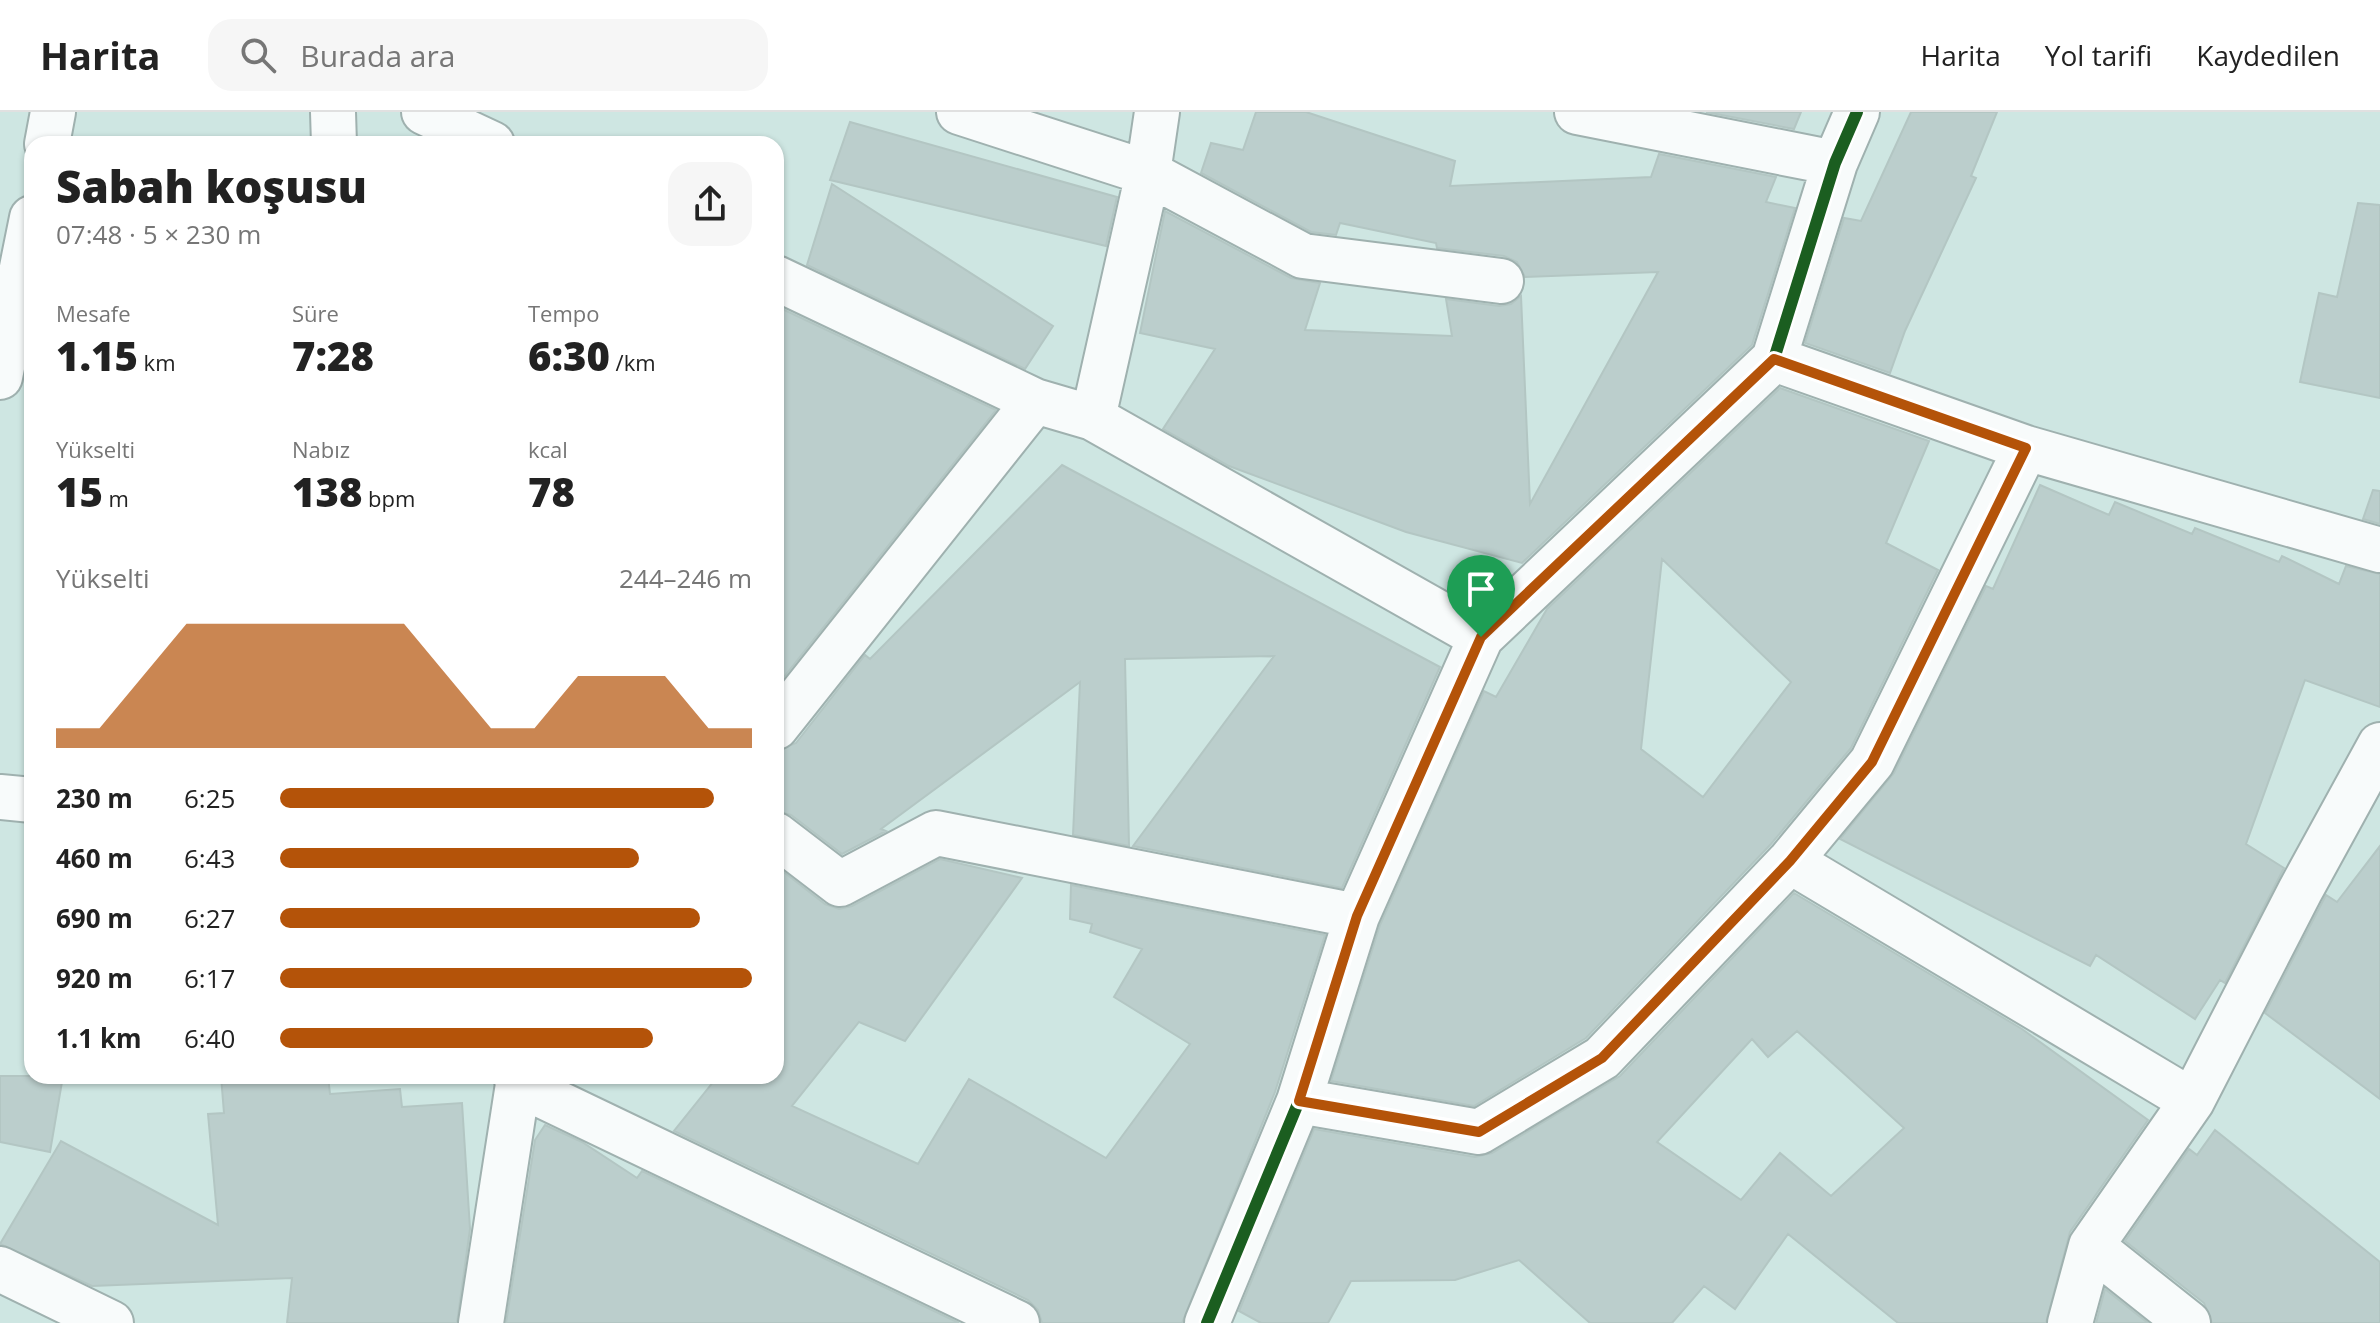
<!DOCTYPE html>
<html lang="tr">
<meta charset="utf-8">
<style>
:root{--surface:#fff;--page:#f6f6f6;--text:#222;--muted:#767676;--line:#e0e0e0;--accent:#b45309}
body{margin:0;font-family:"Open Sans",sans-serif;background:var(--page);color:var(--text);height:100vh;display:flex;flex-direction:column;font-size:30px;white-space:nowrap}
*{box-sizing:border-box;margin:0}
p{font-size:26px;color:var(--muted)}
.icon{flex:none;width:44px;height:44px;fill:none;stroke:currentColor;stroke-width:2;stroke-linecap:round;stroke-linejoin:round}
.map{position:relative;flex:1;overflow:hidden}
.details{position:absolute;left:24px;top:24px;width:760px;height:948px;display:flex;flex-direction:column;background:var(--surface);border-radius:24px;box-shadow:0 2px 6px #0004}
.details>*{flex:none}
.pin{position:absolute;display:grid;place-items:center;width:68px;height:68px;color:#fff;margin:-82px -34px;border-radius:50% 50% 50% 0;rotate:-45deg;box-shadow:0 0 8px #0007}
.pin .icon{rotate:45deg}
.round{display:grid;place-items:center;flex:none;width:84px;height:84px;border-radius:24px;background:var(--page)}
.overview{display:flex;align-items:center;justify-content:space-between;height:136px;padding:0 32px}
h1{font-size:44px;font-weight:800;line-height:60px}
.figures{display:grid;grid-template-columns:repeat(3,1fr);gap:12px;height:136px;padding:8px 32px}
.figures div{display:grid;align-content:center}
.figures b{font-size:40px;font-weight:800}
.figures small{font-size:22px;font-weight:400}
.figures p{font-size:22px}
.chart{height:224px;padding:16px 32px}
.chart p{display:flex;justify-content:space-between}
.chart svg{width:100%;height:144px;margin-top:8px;fill:var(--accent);opacity:.7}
ul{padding:0 32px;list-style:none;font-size:26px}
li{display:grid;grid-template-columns:128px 96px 1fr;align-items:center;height:60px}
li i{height:20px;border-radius:10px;background:var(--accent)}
header{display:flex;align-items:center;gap:48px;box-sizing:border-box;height:112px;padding:0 40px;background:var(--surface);border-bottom:2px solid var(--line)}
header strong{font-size:38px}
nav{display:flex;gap:44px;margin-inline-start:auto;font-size:28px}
.search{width:560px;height:72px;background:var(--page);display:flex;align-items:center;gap:20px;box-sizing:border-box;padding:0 28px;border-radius:24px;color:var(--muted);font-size:30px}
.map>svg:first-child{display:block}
</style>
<header>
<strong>Harita</strong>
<div class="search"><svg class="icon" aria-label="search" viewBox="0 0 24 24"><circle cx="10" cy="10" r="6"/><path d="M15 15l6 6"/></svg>Burada ara</div>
<nav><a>Harita</a><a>Yol tarifi</a><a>Kaydedilen</a></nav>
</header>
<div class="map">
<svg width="2380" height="1211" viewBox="0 0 2380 1211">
<rect width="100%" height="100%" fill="#cee6e2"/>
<path fill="#bbcecc" stroke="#b3c6c3" stroke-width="2" fill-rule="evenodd" d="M1256,0H1306L1455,49L1450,74L1651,65L1659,42L1776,65L1766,90L1795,96L1752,233L1522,451L1406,420L1229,354L1163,317L1215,237L1140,221L1165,99L1291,166L1320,171L1305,218L1452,224L1446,187L1499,194L1511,192L1521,184L1530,392L1658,160L1525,165L1517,150L1504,144L1437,136L1436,131L1340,111L1336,123L1311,120L1201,61L1211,31L1243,38Z
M1706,0H1801L1794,17Z
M1911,0H1997L1971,64L1976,66L1905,219L1890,261L1805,231L1844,106L1861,109Z
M850,10L1117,85L1106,134L830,68Z
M832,72L1053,214L1025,257L807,153Z
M2358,91L2380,93V286L2300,270L2319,181L2337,185Z
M776,194L996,298L776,575Z
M1780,276L1929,329L1886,431L1938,458L1851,636L1771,732L1586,926L1474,994L1331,969L1380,813L1484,579L1496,585L1547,497ZM1662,447L1791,570L1703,685L1641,637Z
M1062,353L1440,555L1342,776L1133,734L1274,544L1125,547L1129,734L1073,723L1080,570L881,717L886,719L842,742L791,703L776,699V639L796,631L865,543L870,547Z
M2040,373L2109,403L2115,390L2192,422L2195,416L2279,450L2282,444L2339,472L2346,454L2380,462V595L2305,568L2246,732L2284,756L2225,871L2220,868L2195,907L2096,843L2090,854L1840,727L1894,661L1986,474L1993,477Z
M2373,378L2380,379V412L2363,407Z
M2380,734V987L2265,901L2326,783L2337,790Z
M940,747L1022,766L905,929L859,910L792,994L918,1052L969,967L1106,1046L1190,932L1114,885L1142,837L1090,820L1092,812L1070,807L1071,773L1325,823L1275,980L1182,1211H1042L1038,1198L1028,1188L674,1019L718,964H776V754L825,792L839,797L852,794Z
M1794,781L2022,917L2148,1008L2070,1120L2046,1211H1898L1788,1122L1735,1197L1704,1174L1672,1211H1590L1519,1148L1455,1168L1351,1169L1328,1211H1261L1239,1199L1314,1017L1475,1045L1492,1041L1620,964ZM1797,919L1904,1016L1831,1084L1780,1041L1741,1088L1657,1030L1752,927L1768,945Z
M0,964H63L50,1040L0,1030Z
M221,964H328L330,982L400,977L402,995L462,991L470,1117L457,1211H287L292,1166L92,1174L0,1132L61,1029L218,1113L208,1002L224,1001Z
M545,1013L582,1030L637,1066L642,1059L959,1211H506L535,1028Z
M2215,1018L2380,1150V1211H2212L2204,1191L2125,1129L2189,1037L2197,1043Z
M2105,1177L2148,1211H2096Z"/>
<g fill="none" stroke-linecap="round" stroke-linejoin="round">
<g stroke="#9fb1af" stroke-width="48">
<path id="minor" d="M333,0L334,32
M424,0L492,32
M959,0L1148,61L1303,144L1501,169
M1577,0L1835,51
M47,32L53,0
M776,166L1035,289L1093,306L1481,525
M1774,247L2026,336L2380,438
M0,265L32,106
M1093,306L1148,61L1157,0
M776,615L1035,289
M0,685L32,688
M776,723L840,772L936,721L1357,804
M1790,749L2192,989
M516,964L518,972L1017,1211
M1299,989L1479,1020L1602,946L1790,749L1872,650L2026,336
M2091,1134L2188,1211
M0,1157L111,1211
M481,1211L518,972
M1207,1211L1299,989L1357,804L1481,525L1774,247L1835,51L1857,0
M2070,1211L2091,1134L2192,989L2300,779L2380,633"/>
</g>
<use href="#minor" stroke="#f8fbfb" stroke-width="44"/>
<g stroke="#fff" stroke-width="17">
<path id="cycleway" d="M1299,989L1479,1020L1602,946L1790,749L1872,650L2026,336
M1207,1211L1299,989L1357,804L1481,525L1774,247L1835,51L1857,0"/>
</g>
<use href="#cycleway" stroke="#1b5e20" stroke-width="12"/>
</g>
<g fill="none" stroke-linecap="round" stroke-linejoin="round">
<g stroke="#fff" stroke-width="16">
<path id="route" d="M1774,247L2026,336L1872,650L1790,749L1602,946L1479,1020L1299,989L1357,804L1481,525Z"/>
</g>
<use href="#route" stroke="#b45309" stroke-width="10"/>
</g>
</svg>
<div class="pin" style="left:1481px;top:525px;background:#1e9e55"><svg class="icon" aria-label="arrive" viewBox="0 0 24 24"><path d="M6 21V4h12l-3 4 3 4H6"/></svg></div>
<section class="details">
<div class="overview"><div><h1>Sabah koşusu</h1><p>07:48 · 5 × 230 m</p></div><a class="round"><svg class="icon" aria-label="share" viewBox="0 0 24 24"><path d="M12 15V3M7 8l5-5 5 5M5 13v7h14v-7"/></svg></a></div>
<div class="figures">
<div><p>Mesafe</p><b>1.15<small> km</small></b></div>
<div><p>Süre</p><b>7:28</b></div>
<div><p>Tempo</p><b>6:30<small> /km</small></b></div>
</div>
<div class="figures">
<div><p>Yükselti</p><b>15<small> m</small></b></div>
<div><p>Nabız</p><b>138<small> bpm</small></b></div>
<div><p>kcal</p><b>78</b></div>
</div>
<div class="chart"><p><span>Yükselti</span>244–246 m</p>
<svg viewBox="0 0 160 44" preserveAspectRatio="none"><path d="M0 44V38L10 38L20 22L30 6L40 6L50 6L60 6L70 6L80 6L90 22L100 38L110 38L120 22L130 22L140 22L150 38L160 38V44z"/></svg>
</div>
<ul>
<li><b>230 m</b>6:25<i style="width:92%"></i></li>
<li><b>460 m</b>6:43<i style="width:76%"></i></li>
<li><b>690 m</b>6:27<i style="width:89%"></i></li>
<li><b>920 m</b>6:17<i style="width:100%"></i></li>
<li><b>1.1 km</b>6:40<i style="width:79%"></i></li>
</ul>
</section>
</div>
